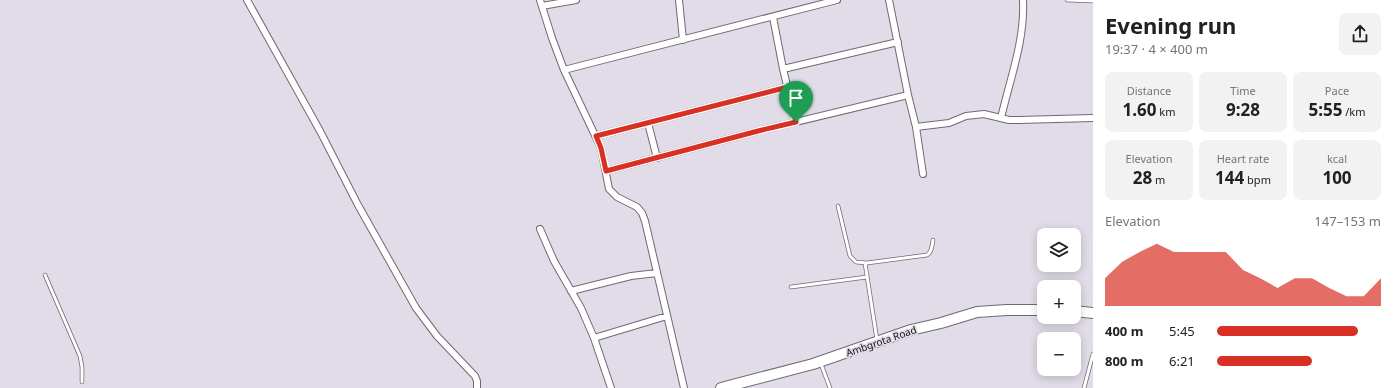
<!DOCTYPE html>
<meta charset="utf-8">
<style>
:root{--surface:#fff;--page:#f2f2f2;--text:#202124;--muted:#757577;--accent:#d93025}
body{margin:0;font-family:"Noto Sans",sans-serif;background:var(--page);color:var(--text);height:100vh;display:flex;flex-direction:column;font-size:15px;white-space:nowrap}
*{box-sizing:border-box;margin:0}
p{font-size:13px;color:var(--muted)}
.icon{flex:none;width:22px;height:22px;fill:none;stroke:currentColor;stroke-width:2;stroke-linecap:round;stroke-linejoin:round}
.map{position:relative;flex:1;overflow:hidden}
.sheet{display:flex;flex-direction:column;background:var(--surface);width:300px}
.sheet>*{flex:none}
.fabs{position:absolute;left:1037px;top:228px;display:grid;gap:8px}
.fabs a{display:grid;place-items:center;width:44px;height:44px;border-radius:8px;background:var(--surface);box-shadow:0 2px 10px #0003;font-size:20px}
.pin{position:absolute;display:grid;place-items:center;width:34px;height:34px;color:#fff;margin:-41px -17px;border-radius:50% 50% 50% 0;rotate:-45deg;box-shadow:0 0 4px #0007}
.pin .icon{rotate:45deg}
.round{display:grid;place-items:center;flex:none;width:42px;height:42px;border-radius:8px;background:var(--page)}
.head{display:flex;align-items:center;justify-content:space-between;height:68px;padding:0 12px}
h1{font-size:22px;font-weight:700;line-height:30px}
.metrics{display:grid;grid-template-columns:repeat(3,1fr);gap:6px;height:68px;padding:4px 12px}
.metrics div{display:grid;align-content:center;border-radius:8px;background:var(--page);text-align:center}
.metrics b{font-size:17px;font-weight:700}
.metrics small{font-size:11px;font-weight:400}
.metrics p{font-size:11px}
.chart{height:112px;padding:8px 12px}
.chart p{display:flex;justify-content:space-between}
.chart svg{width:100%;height:72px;margin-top:4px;fill:var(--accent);opacity:.7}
ul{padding:0 12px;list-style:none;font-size:13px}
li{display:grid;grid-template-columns:64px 48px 1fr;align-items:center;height:30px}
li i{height:10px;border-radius:5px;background:var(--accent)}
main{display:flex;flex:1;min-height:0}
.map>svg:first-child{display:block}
</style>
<main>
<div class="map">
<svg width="1093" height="388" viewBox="0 0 1093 388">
<rect width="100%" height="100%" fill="#e1dce8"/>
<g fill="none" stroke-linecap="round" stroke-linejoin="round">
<g stroke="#6e6a74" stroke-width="4.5">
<path id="service" d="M1067,0L1093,1
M838,206L850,256L856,262L867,263L927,255C932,252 932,246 933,240
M865,263L877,340
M45,275L80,356L82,367V382
M791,287L867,277
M821,364L830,388
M1084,388L1093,354"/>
</g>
<g stroke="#6e6a74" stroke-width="8">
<path id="minor" d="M247,0L320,131L358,205L416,308L437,336L475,376L477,381V388
M540,0L552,38L564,70L601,148L609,189L617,197L637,207L642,213L645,221L684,388
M679,0L683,40
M889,0L908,95L916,127L923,174
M542,6L576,0
M773,17L783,69L796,122
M783,69L898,42
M564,70L837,0
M1001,118C1010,79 1025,40 1023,0
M648,123L657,158
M916,127L949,123L966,116L984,114L1009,120H1019L1093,118
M596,136L788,87
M606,171L758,131L908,95
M540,229L554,261L581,308L594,338L611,388
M571,291L631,276L657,273
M594,338L667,316"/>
</g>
<g stroke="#6e6a74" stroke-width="12">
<path id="primary" d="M1074,311L1093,313
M721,388L813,364L911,330L941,323L977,312L1007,310H1044"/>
</g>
<use href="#service" stroke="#fff" stroke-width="3"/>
<use href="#minor" stroke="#fff" stroke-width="6"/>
<use href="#primary" stroke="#fff" stroke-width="10"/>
</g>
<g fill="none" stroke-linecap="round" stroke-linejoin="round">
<g stroke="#fff" stroke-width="8">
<path id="route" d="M788,87L796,122L758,131L606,171L601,148L596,136Z"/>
</g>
<use href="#route" stroke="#d93025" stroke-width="5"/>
</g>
<g text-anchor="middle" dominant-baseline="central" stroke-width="3.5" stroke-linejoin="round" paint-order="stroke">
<g font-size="10" fill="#110f13" stroke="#e1dce8">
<text transform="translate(881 341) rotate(-19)">Ambgrota Road</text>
</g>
</g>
</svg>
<div class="fabs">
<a><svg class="icon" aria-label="layers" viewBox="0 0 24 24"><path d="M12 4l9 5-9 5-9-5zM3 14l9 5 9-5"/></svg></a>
<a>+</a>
<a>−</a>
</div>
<div class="pin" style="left:796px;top:122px;background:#1e9e55"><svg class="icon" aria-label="arrive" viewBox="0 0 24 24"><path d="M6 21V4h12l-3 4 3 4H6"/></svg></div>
</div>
<section class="sheet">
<div class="head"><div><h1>Evening run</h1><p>19:37 · 4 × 400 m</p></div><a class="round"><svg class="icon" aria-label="share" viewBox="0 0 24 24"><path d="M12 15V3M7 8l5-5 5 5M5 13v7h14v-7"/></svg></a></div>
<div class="metrics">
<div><p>Distance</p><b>1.60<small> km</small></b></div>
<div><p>Time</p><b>9:28</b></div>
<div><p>Pace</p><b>5:55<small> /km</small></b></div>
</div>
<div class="metrics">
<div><p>Elevation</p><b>28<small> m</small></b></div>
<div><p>Heart rate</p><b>144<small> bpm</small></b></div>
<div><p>kcal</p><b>100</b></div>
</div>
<div class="chart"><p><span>Elevation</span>147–153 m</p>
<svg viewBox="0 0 160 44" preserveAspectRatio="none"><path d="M0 44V27L10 17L20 11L30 6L40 11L50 11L60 11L70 11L80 22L90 27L100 33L110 27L120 27L130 33L140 38L150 38L160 27V44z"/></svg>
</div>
<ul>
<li><b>400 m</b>5:45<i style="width:86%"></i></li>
<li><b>800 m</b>6:21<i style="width:58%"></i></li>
</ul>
</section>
</main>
